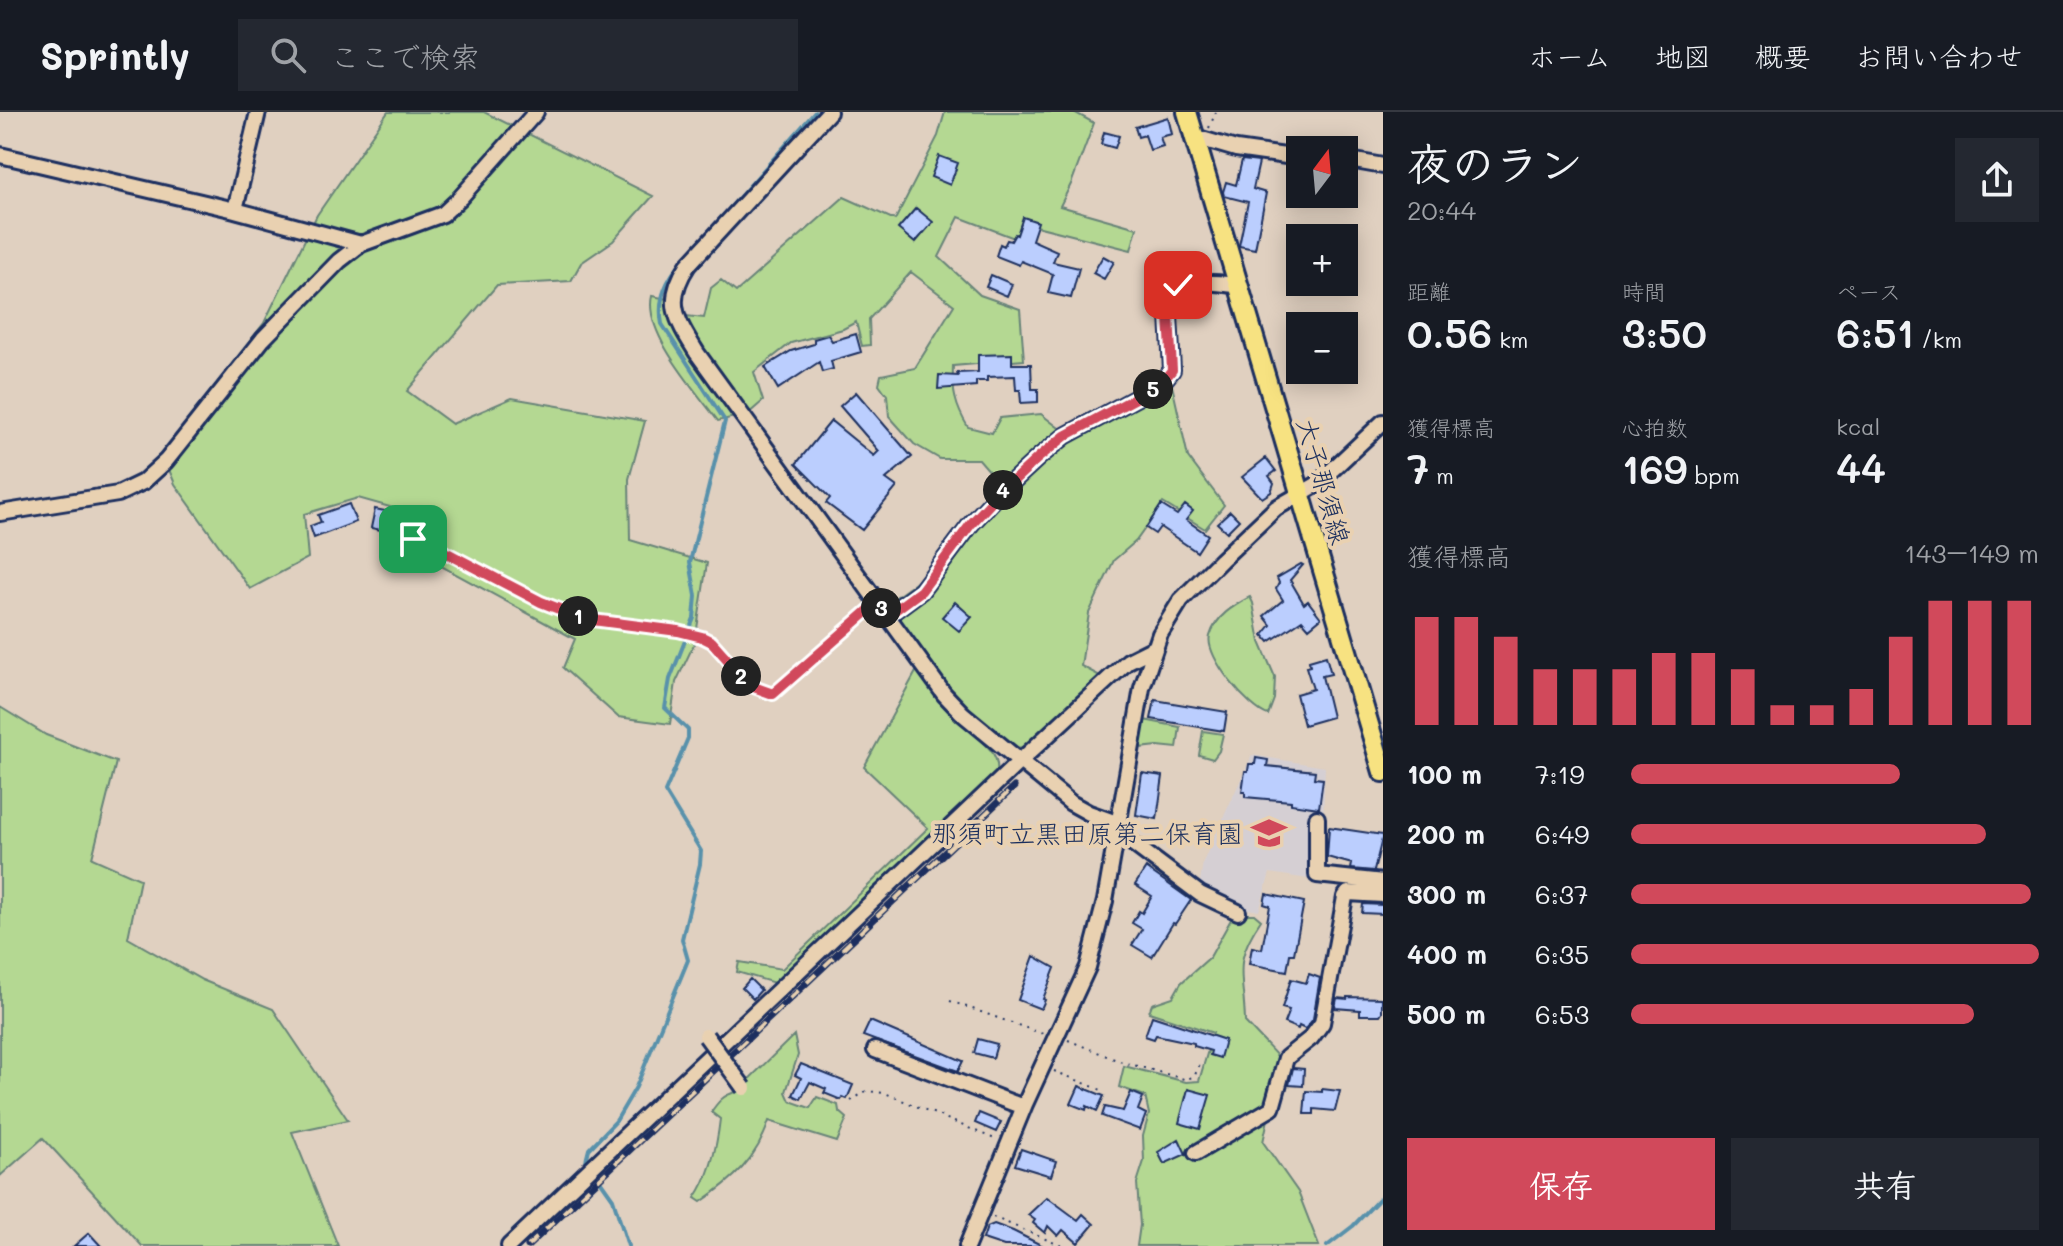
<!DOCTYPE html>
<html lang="ja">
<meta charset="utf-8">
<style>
:root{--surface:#171b24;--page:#242831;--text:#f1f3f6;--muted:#9ea1a6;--line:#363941;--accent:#d1495b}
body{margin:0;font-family:Mali,"Klee One",sans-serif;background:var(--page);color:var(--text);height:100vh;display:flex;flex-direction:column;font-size:30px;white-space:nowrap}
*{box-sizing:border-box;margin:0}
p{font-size:26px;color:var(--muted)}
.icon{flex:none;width:44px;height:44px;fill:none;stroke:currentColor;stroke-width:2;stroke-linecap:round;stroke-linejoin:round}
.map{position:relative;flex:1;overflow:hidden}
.drawer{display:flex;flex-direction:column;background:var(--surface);width:680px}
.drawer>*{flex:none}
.needle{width:52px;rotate:16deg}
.tools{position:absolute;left:1286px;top:24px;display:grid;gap:16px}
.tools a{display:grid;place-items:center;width:72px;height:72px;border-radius:0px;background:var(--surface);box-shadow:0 4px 20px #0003;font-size:40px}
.pin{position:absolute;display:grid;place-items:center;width:68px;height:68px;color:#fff;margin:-34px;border-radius:16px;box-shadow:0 4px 12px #0006}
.km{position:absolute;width:40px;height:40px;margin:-20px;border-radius:50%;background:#222;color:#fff;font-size:22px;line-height:40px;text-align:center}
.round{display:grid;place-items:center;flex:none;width:84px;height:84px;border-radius:0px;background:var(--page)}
.summary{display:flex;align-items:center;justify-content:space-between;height:136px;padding:0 24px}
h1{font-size:44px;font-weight:600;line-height:60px}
.figures{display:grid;grid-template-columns:repeat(3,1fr);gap:12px;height:136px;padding:8px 24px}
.figures div{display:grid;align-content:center}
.figures b{font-size:40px;font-weight:600}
.figures small{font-size:22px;font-weight:400}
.figures p{font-size:22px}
.chart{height:224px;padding:16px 24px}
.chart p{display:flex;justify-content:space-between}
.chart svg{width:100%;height:144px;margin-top:8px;stroke:var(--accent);stroke-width:6}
.cta{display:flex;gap:16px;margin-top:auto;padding:16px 24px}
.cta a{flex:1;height:92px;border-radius:0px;background:var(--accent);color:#fff;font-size:32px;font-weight:600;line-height:92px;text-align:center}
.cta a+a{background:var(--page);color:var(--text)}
ul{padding:0 24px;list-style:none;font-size:26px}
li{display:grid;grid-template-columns:128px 96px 1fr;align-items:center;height:60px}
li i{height:20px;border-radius:10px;background:var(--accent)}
header{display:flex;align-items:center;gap:48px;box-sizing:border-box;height:112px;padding:0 40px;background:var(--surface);border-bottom:2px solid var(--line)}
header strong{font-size:38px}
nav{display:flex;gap:44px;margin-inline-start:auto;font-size:28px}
.search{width:560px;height:72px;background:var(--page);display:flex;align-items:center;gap:20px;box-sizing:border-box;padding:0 28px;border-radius:0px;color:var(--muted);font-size:30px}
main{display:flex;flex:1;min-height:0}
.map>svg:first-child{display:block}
</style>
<header>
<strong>Sprintly</strong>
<div class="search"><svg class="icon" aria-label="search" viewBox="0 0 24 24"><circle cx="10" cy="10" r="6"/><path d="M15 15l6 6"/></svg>ここで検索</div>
<nav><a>ホーム</a><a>地図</a><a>概要</a><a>お問い合わせ</a></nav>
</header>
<main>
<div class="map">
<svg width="1383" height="1134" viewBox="0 0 1383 1134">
<rect width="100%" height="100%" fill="#e0d0c0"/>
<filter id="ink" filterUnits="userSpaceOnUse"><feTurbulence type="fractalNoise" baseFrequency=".0125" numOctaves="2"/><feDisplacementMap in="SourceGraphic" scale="16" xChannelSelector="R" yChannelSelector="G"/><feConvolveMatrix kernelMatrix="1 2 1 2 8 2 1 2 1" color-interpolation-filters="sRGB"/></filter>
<g filter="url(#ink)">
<path fill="#d5cfd3" d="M1252,643L1325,655L1321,769L1270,761L1259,799L1242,796L1199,776L1203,750Z"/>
<path fill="#b4d892" stroke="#688478" stroke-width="2" d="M388,0H484L653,84L613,129L581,151L571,169L497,173L407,279L452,312L512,286L645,309L629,367L630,428L707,451L695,530L676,570L670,612L618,605L563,556L575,527L434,450L395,454L397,397L358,386L304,402L308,446L250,477L175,372L162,341L264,211L317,103Z
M945,0H1074L1094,11L1071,72L1060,94L1137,116L1131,138L1028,112L1017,127L959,105L939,145L980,183L1020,197L1024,248L953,254C952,278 955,294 968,315L992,321L1000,306L1041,302L1072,326L1172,273L1188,345L1224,393L1205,417L1163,391L1136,429L1114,448L1089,501L1081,554L1102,565L1029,635L1011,636L979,610L972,620C988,634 1002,644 996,667L778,872L737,860L739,850L782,857L928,716L864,655L924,545L897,505L892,488L921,467L997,368L979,347H940L914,332L889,304L887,283L879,272L881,263L915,256L954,193L911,160L869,207L870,233L862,234L856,210L843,217L791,231L754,260L763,289L748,302L718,309C697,280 643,221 652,184L683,190L686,204L704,206L711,176L721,168L736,180L844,85L895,108L938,24Z
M1250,485L1253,491L1260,530L1275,565L1274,587L1268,603C1250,598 1204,544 1210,524C1216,504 1233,494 1250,485Z
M0,595L46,623L116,650L92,746L140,767L128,826L202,868L273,897L348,1008L292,1020L338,1134H142L43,1026L0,1064Z
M1144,608L1180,615L1177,636L1158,634L1139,636Z
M1203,619L1223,622L1219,639L1213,647L1199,643Z
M1234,802H1254L1261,808C1231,852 1244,862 1245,910L1281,948L1263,1030L1298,1080L1319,1134H1137L1140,1113L1137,1071L1144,1049L1143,1024L1149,1002L1145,984L1119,975L1124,954L1186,970L1199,969L1213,921L1149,900L1152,892L1173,885L1181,871L1210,845Z
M794,923L798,943L786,980L790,989L810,996L817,985L838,993L839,999L847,1006L837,1030L769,1009C757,1047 733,1068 701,1090L695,1086C711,1063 717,1034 720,1007L711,1000C718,990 723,983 736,980Z"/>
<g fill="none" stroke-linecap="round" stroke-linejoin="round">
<path stroke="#5991ab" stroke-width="4" d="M697,133L815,0
M588,1052L586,1049L589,1037L616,1009L636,975L688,848L682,827L700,752L701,739L665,680L688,626V618L665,596L670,567L694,506L696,484L690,450L725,309L662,212C657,186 667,167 683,148
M594,1060L613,1087L628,1134
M1327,1134L1353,1114L1383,1083"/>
</g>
<path fill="#bbcefe" stroke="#1b2f5e" stroke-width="2" d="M1168,5L1172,22L1160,25L1163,34L1150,38L1145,23L1138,25L1135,15Z
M1104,20L1119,24L1115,36L1101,32Z
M939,44L958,51L950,73L931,65Z
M1242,48L1259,50L1253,77L1266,81L1255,137L1239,134L1248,90L1224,84L1223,80L1226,70L1236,73Z
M916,96L933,110L915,131L898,117Z
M1023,105L1038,110L1032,128L1057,139L1053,150L1079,156L1071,186L1048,181L1053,162L1021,149L1019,153L996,144L1000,132L1004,134L1007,128L1011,129L1015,122L1017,123Z
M1103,144L1114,150L1104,167L1093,161Z
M991,163L1012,172L1007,184L986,175Z
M856,222L861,240L831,249L833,257L822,260L819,250L778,277L765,255L791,239L814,232V227L828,223L832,229Z
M1012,242V252H1031L1032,277H1038V290L1021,291L1020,278H1016L1015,264L987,265V269H976V274L938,277L939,263L958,264L957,261L978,260V243Z
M856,280L912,345L886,367L897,375L862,418L826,391L830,386L796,352L831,309L874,344L879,339L840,294Z
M1266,346L1276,359L1269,364L1274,371L1271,380L1262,386L1242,365Z
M349,392L356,410L314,426L310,414L321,410L318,403Z
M1161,393L1177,403L1185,393L1193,399L1186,408L1208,423L1197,440L1160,415L1155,422L1146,416Z
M375,397L390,400L386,419L371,416Z
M1230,399L1239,408L1227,420L1217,411Z
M1301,452L1303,453L1290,468L1304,492L1308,489L1321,506L1309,516L1302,508L1269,530L1263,523L1271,513L1264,504L1283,488L1276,477L1279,471L1277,466Z
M955,490L972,505L959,519L942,505Z
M1326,544L1331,562L1322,564L1332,605L1304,613L1296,582L1313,577L1306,555L1310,554L1309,549Z
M1155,588L1227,600L1224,619L1151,607Z
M1256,646L1268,648L1267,654L1315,659L1314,666L1323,667L1319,696L1291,692V689L1245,685V680H1242L1245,659H1248L1249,652H1255Z
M1142,661L1163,664L1157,707L1136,703Z
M1329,715L1383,723L1374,759L1351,757L1352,752L1327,745Z
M1146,756L1191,788L1175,812L1173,811L1152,845L1132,833L1142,817L1132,811L1139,799L1142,801L1152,784L1135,773Z
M1266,782L1304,790L1294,842H1290L1287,859L1249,852L1252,835L1262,837L1270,794L1264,792Z
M1363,792L1383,793V802L1362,801Z
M1034,844L1055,856L1043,887L1045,888L1041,897L1018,888Z
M1309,862L1320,866L1313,907L1305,917L1299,914L1298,917L1284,911L1289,898L1282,896L1291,867L1306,871Z
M750,867L761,878L753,887L742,876Z
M1347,885L1382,886V900L1380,903H1360V898L1335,896L1337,886L1347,887Z
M1152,904L1225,928L1220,946L1210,943L1211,939L1194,934V931L1156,923L1154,927L1145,924Z
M870,909L963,949L958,959L863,924Z
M978,927L997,932L993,946L974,941Z
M801,952L853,973L847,987L842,985L841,988L824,981L826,977L810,970L801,987L793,983L801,966L795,963Z
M1293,956L1304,957L1303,974L1289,973Z
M1079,974L1104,984L1097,999L1087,994L1086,998L1071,992Z
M1188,977L1210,983L1200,1017L1179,1011Z
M1322,977L1340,979L1335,999L1314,997V1002H1304L1306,979L1322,980Z
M1131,980L1143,985L1138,998L1146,1002L1140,1018L1102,1004L1105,995L1123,999Z
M979,1001L1001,1010L996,1020L975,1011Z
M1179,1027L1186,1042L1164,1052L1158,1040Z
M1021,1037L1056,1049L1051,1064L1015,1053Z
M1047,1085L1078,1108L1083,1102L1094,1112L1078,1131L1063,1118L1058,1124L1048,1114L1045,1121L1033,1111L1035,1108L1028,1103Z
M994,1112L1013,1119L1043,1134H1004L983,1127L987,1115Z
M89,1121L101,1134H74Z"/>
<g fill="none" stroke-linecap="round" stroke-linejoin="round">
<g stroke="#1b2f5e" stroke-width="20">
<path id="minor" d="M829,0L688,153C664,189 676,207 697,241L944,582L963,602L1071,691L1089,701L1117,711
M1195,25L1236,37L1300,46
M0,43L235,98L361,132
M1344,47L1383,54
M235,98L258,0
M0,401L118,382L143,370L166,349L263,227L339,149L361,132L443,102L460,86L536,0
M887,504L921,479L971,412L998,383L1039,345L1065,324L1160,273L1172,258L1168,185C1179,163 1218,172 1238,173
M1317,706V763L1383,770
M1116,719L1200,782L1238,800
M875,938L1023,995
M1196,1041L1272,996L1286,946L1311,926L1322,911L1345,785L1348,781L1383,783
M509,1134L1019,650L1128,549L1154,536
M967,1134L1025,992L1088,855L1105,789L1142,576L1160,522L1181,488L1221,448L1276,396L1316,373L1383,310"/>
</g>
<g stroke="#1b2f5e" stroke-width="24">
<path id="major" d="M1187,0L1383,660"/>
</g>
<path stroke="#1b2f5e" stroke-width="2" stroke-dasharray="2 6" stroke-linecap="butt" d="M1209,16L1216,0
M388,425L423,430L541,490L585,507L678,519L702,525L712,530L751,574L773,582L867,499
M950,889L1043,922
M1068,928L1119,949L1184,967L1194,965L1200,952
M1054,959L1104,979
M851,989L866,979L885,981L997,1028
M993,1105L1062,1134"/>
<use href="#minor" stroke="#e9d1b1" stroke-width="14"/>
<use href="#major" stroke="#f7e281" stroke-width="18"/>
<g stroke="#1b2f5e" stroke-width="7">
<path id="rail" d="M528,1134L1014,675"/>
</g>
<use href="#rail" stroke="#e9d1b1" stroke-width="4" stroke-dasharray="12" stroke-linecap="butt"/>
<g stroke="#1b2f5e" stroke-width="20" stroke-linecap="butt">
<path id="minor-bridge" d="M706,924L744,976"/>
</g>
<use href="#minor-bridge" stroke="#e9d1b1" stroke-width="14"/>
</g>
</g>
<g fill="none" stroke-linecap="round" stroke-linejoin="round" filter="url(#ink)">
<g stroke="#fff" stroke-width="16">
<path id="route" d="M413,427L447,441L541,490L585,507L678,519L702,525L712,530L751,574L773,582L877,491L887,504L921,479L971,412L998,383L1039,345L1065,324L1160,273L1172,258L1168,185L1178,173"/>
</g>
<use href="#route" stroke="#d1495b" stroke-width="10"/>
</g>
<defs>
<g id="school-bare" transform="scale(2.76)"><path d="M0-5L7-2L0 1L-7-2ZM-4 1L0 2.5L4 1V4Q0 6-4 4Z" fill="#d1495b" stroke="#e9d1b1" stroke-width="2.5" paint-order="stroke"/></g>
</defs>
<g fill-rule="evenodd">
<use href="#school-bare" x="1269" y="721"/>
</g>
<g text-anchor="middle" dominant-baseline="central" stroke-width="8" stroke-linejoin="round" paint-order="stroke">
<g font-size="26" fill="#1b2f5e" stroke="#e9d1b1">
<text transform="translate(1324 369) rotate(74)">大子那須線</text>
</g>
<g font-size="26" fill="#1b2f5e" stroke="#e9d1b1" text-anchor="end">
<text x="1243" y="721">那須町立黒田原第二保育園</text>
</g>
</g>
</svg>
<div class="tools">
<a><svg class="needle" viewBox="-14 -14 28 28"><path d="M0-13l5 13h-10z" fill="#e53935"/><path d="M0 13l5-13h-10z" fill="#9ea1a6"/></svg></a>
<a>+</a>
<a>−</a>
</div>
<div class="pin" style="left:413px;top:427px;background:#1e9e55"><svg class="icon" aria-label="arrive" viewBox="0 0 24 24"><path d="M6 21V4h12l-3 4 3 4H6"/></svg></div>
<div class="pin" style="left:1178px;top:173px;background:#d93025"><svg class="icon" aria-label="check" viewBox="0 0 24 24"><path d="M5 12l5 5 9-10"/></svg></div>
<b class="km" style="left:578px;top:504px">1</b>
<b class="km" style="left:741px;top:564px">2</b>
<b class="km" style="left:881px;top:496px">3</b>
<b class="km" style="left:1003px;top:378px">4</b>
<b class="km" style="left:1153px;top:277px">5</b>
</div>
<section class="drawer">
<div class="summary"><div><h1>夜のラン</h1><p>20:44</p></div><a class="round"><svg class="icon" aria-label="share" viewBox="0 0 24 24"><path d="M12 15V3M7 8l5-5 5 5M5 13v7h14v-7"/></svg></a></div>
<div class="figures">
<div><p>距離</p><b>0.56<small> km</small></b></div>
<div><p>時間</p><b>3:50</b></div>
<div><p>ペース</p><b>6:51<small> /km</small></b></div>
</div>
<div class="figures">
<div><p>獲得標高</p><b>7<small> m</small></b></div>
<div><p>心拍数</p><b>169<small> bpm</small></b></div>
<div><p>kcal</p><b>44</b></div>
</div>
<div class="chart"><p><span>獲得標高</span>143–149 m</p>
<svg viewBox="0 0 160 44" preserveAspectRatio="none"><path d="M5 44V11M15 44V11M25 44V17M35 44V27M45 44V27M55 44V27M65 44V22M75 44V22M85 44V27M95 44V38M105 44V38M115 44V33M125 44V17M135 44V6M145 44V6M155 44V6"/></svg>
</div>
<ul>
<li><b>100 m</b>7:19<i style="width:66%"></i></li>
<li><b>200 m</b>6:49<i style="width:87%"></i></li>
<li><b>300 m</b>6:37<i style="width:98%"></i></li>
<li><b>400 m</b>6:35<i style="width:100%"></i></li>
<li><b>500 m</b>6:53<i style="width:84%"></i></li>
</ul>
<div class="cta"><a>保存</a><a>共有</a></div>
</section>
</main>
